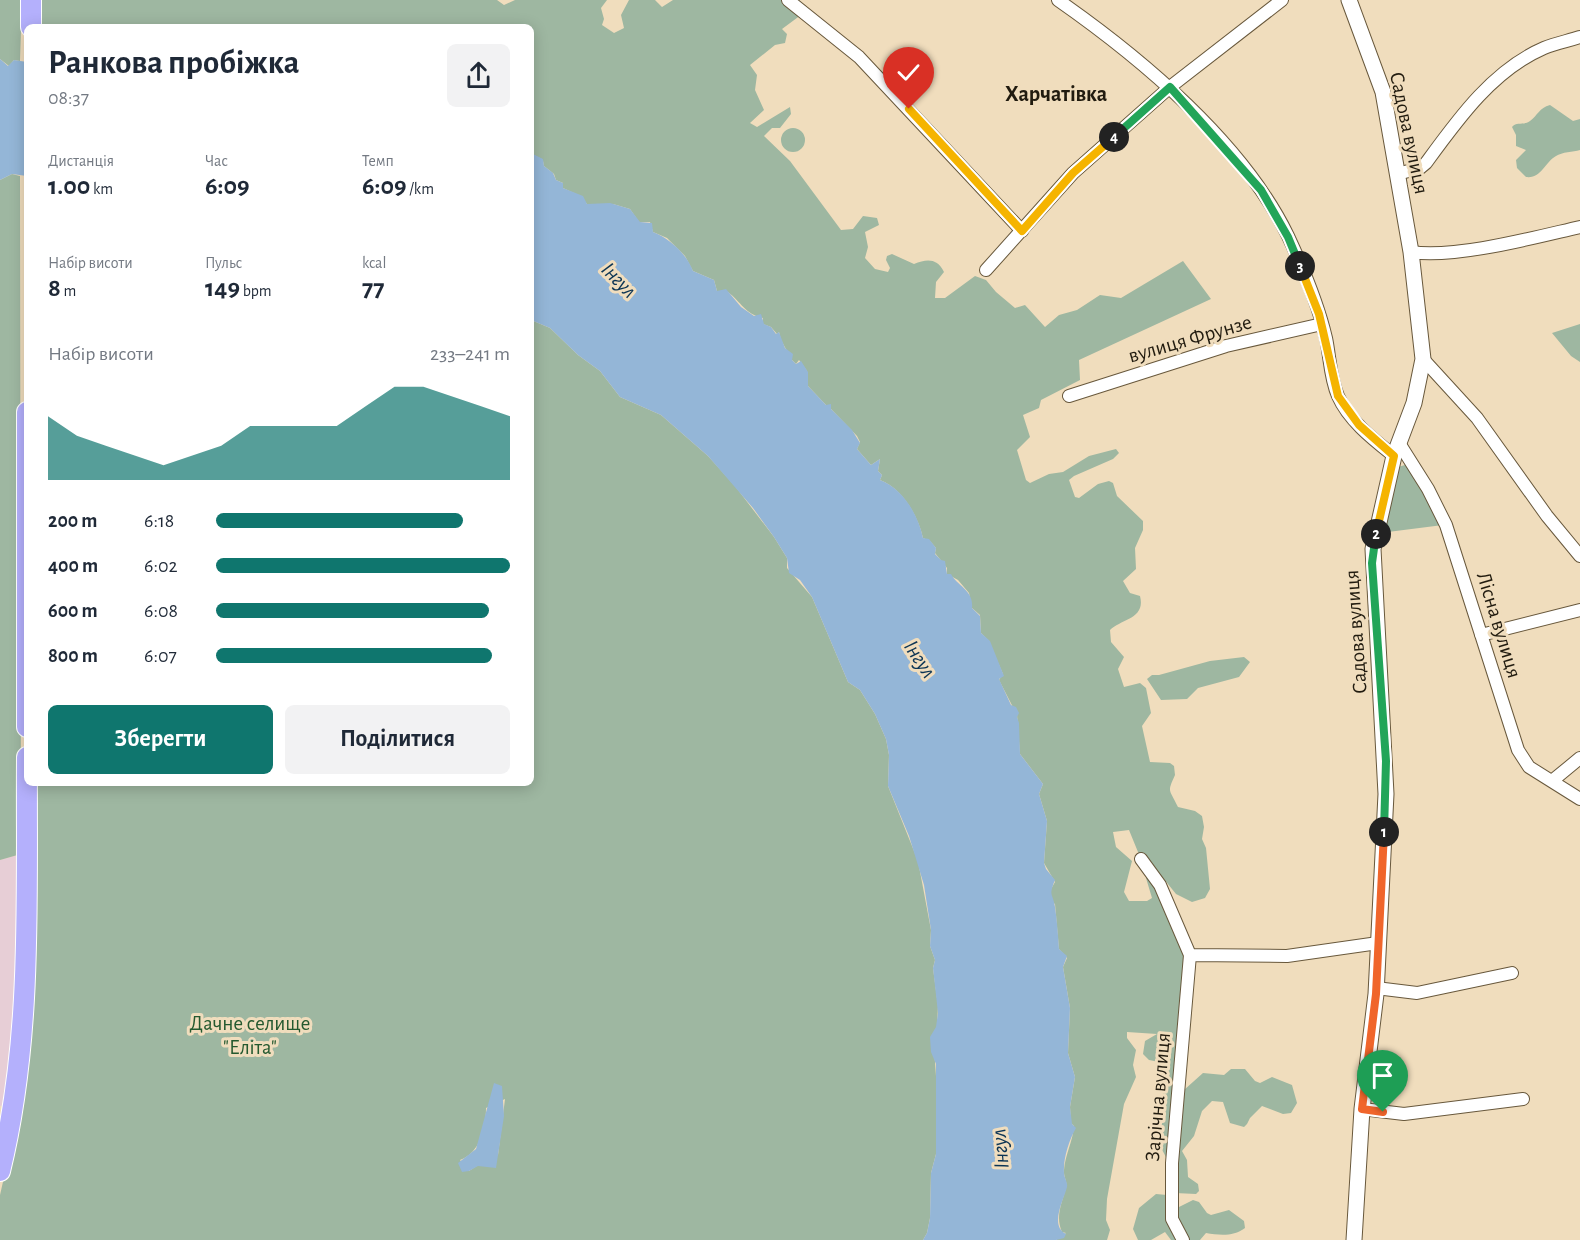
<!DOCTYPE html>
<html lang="uk">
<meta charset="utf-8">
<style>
:root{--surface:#fff;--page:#f2f2f3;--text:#1f2937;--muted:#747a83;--accent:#0f766e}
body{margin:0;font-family:"Alegreya Sans",sans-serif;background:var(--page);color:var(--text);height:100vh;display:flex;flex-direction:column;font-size:22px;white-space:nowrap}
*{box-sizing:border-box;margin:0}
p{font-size:20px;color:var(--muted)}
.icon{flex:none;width:33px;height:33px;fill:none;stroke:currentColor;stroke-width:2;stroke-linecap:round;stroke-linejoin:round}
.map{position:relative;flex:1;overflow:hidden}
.details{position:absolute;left:24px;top:24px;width:510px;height:762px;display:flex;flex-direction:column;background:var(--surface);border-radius:9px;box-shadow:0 3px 15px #0003}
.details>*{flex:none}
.pin{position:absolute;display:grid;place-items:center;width:51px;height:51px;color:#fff;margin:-62px -26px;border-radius:50% 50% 50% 0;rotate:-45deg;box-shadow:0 0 6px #0007}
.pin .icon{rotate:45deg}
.km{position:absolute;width:30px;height:30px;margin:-15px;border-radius:50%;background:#222;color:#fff;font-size:16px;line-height:30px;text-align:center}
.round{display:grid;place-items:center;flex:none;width:63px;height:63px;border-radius:9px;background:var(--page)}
.summary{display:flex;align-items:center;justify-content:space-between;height:102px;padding:0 24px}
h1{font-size:33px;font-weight:700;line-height:45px}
.metrics{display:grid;grid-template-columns:repeat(3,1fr);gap:9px;height:102px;padding:6px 24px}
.metrics div{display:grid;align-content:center}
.metrics b{font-size:26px;font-weight:700}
.metrics small{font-size:16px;font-weight:400}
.metrics p{font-size:16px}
.chart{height:168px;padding:12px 24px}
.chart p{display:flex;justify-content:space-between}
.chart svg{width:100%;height:108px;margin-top:6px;fill:var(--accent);opacity:.7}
.cta{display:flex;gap:12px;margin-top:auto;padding:12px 24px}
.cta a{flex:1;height:69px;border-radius:9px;background:var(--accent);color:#fff;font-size:24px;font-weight:700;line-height:69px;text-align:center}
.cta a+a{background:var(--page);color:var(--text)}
ul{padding:0 24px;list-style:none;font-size:20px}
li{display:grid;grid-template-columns:96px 72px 1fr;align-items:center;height:45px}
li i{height:15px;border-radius:8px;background:var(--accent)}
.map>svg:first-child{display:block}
</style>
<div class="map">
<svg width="1580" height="1240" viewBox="0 0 1580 1240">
<rect width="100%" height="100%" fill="#f0ddbd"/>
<path fill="#e7ced6" d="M21,854L9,1106H0V860Z"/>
<path fill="#9eb7a1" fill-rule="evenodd" d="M0,0H22L20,61L14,60L9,66L0,59Z
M39,0H497L504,5L515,0H607L601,8L604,19L602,25L614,33L624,28L621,15L629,0H655L662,7L673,0H799L809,9L782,29L787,34L785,43L775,45L750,65L757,75L755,90L764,110L750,123L757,127L790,107L791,114L780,128H772L764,136L790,161L841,230L853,229L863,216L877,218L879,225L865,232L868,247L865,258L875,269L888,272L890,268L886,260L887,256L892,254L914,264C927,259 937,258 944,272L936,282L935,298H945L975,276L986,280L996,292L1015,308L1025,305L1045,327L1059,315L1077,310L1100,295L1121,298L1183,261L1211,299L1079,360L1080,380L1041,400L1039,408L1023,415L1030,437L1017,450L1026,480L1030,483L1049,474L1063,472L1089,456L1116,449L1119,453L1113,459L1074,476L1069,480L1075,497L1079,498L1098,484L1109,481L1113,483L1117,496L1143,521V530L1135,548L1136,569L1123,581L1130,593L1140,596C1146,619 1121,619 1110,630L1111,642L1124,657L1118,669L1124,687L1140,683L1146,688L1151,713L1142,726L1150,762L1170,763L1174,766L1175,775C1167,793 1169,788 1178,807L1195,811L1202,816L1204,827L1202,839L1206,848L1210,889L1205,898L1192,902L1176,894L1151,863L1138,852L1129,830L1113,832L1116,847L1132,861L1124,892L1129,901H1147L1152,898L1146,878L1149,875L1174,934L1186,952L1184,1090L1203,1073L1224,1075L1231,1069H1245L1255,1081L1260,1083L1272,1077L1292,1085L1297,1103L1291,1113L1283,1114L1262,1106L1250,1118L1247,1124L1244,1127L1230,1123L1223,1102L1212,1101L1202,1111L1194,1136L1182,1151L1187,1160L1188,1177L1198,1184L1199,1191L1196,1194L1175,1193L1166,1177L1167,1159L1159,1144L1156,1113L1165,1101L1162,1090L1169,1073L1159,1062L1149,1060L1143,1054L1145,1041L1157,1034L1127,1032V1038L1136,1050L1133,1065L1136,1077L1124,1104L1107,1199L1106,1220L1110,1230L1107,1240H1056L1066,1233L1062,1232C1055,1216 1062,1203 1066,1188C1068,1182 1063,1176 1064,1170C1065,1155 1073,1141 1074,1126L1071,1123L1070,1107L1075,1077L1068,1053L1070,1008L1063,967L1067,958L1059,949L1055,904L1051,901V889L1055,882L1044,863L1047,821L1039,794L1043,784L1020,754L1017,715L999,680L1003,674L988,640L981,633L980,615L972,608L969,593L958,580L947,574V568L935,553L936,548L930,541L923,538C918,516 903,489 880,480L882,475L878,471L880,459L871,465L857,449L860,442L857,436L831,409V406L826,405L808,386L807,371L799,360L796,364L792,360L781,340L779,332L777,334L771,327L763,324V318C745,314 741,302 728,292L717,291L714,280L693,271L685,256L667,238L653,232L650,222H639L630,209L613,204H587L578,195L563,188V183L556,180L554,174L544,166L543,161L531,153V27H38Z
M1550,105L1573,121L1580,119V150C1573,152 1562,152 1556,156C1545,162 1541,179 1526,177L1517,168L1516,160L1526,150L1516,146V135L1512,127C1517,121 1523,126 1530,121C1538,115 1539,108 1550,105Z
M781 140a12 12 0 1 1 24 0a12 12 0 1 1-24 0Z
M12,174L20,176L21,854L0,860V180Z
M531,320L550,328L578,355L600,371L620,397L661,415L708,456L735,486L774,537L787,558V568L812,597L848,682L860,690L875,714L886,739L889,755L888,786L918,861L931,930L930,946L935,960L933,968L938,1006L937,1027L933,1034L937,1090L936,1154L931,1173L930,1218L927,1233L923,1240H0V1195L12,1142L32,783H531ZM505,1099L498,1155L483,1166L478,1165L469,1171L460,1160C480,1153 486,1128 486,1108Z
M1580,324V362L1571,356L1552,333Z
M1405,465L1409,467L1443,525L1380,533L1398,467Z
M1244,657L1250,662L1239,677L1198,688L1187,699L1161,700L1147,679L1152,675H1159L1210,661Z
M1156,1194L1167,1195L1178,1221L1179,1207L1193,1200L1199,1202L1207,1213L1211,1215L1229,1210L1244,1221L1245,1228C1233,1237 1219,1235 1206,1233L1200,1240H1171L1165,1232L1151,1240H1138L1133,1229L1139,1208Z"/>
<path fill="#94b6d7" d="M0,59L8,66L14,60L27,62V176L12,174L0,180Z
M531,153L543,159L544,166L553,173L556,180L563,183V188L583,196L587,204L610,203L630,209L640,222L652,223L653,232C671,239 687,255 693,271L714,280L717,291L726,289L741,307L754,316L761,314L764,324L771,327L776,334L779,332L785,348L793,354L792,360L796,364L801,361L808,372V386L826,405L831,404V409L852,430L860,443L857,449L871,465L880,459L878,471L882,475L880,480C903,489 918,514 923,538L929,539L936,548L935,554L941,560L945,561L947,574H951C957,586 974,590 972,608L980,616L981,633L990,641L1004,676L999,679L1011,705L1016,707L1019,713L1017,717L1019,723L1020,754L1043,784L1039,794L1047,821L1044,863L1046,869L1055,880C1048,897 1053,893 1055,907C1057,920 1058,935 1059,949L1067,956L1063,967L1070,1008L1068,1053L1075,1077L1070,1107L1072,1124L1076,1128C1069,1140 1063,1159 1064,1173C1064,1177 1068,1183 1067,1187C1064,1199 1049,1226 1066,1234L1064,1238L1056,1240H923L927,1233L930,1218L931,1173L936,1154V1064L931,1052L930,1037L936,1027L938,1013L933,968L935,960L930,946L931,930L924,885L909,836L888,786L889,755L886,739L875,714L860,690L848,682L812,597L800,580L789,573L787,558L774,537L753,508L708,456L661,415L620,397L600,371L578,355L550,328L531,320Z
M494,1083L502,1086L504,1116L496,1168L478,1166L469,1171L462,1172L458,1163L476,1149Z"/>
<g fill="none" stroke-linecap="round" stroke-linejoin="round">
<g stroke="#68583c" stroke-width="14">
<path id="minor" d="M788,0L859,57L1022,231
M1058,0C1141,58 1243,143 1288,236C1303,268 1318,304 1326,338C1330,357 1330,378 1338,396C1349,421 1374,440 1394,456
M1397,174L1420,168L1426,163C1458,119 1493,70 1544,48C1556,43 1568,41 1580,37
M1411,252C1455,259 1536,237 1580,227
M986,270L1073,173L1170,87L1282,0
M1423,359L1477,418L1547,516L1580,556
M1069,396L1226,346L1322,324
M1399,443L1428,489L1446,525L1518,750L1529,767L1580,799
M1481,635L1580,610
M1552,781L1580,758
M1141,859L1160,885L1190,955L1287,956L1378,943
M1376,988L1417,993L1512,973
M1362,1109L1404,1114L1523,1099
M1183,1240L1172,1219V1163L1190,955"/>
</g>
<g stroke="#68583c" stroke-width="17">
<path id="tertiary" d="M1349,0L1383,92L1411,252L1423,359L1414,403L1394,456L1373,549L1386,794L1376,994L1362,1109L1354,1240"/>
</g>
<g stroke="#fff" stroke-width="22">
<path id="trunk" d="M31,27V0
M27,412V727
M0,1171C33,1037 26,895 27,757"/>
</g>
<use href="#minor" stroke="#fff" stroke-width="12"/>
<use href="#tertiary" stroke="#fff" stroke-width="15"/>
<use href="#trunk" stroke="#b4b0fc" stroke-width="20"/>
</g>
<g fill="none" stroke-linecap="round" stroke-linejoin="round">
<g stroke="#fff" stroke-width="12">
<path id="split-1" d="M1383,1112L1362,1109L1376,994L1384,832"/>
</g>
<g stroke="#fff" stroke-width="12">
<path id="split-2" d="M1376,534L1372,563L1386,761L1384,832"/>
</g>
<g stroke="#fff" stroke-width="12">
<path id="split-3" d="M1300,266L1319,314L1338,396L1359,425L1394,456L1376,534"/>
</g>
<g stroke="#fff" stroke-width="12">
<path id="split-4" d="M1114,137L1170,87L1261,190L1288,237L1300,266"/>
</g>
<g stroke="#fff" stroke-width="12">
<path id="split-5" d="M909,109L1022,231L1073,173L1114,137"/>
</g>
<use href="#split-1" stroke="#f0652b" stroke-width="8"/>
<use href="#split-2" stroke="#22a559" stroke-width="8"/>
<use href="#split-3" stroke="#f5b400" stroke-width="8"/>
<use href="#split-4" stroke="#22a559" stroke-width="8"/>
<use href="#split-5" stroke="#f5b400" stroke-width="8"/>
</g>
<g text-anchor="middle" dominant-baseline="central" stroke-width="6" stroke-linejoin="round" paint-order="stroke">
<g font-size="21" fill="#211b0f" stroke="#f0ddbd">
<text transform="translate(1409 133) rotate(78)">Садова вулиця</text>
<text transform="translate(1190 339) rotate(-16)">вулиця Фрунзе</text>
<text transform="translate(1499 625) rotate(73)">Лісна вулиця</text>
<text transform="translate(1356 632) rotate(-94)">Садова вулиця</text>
<text transform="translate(1158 1097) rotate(-85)">Зарічна вулиця</text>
</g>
<g font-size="21" fill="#24592f" stroke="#f0ddbd">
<text x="250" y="1023">Дачне селище<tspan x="250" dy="24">"Еліта"</tspan></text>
</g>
<g font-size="22" font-weight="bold" fill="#211b0f" stroke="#f0ddbd">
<text x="1056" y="94">Харчатівка</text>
</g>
<g font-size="22" font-style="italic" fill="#0b3454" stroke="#f0ddbd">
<text transform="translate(619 280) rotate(46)">Інгул</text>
<text transform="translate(920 659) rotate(57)">Інгул</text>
<text transform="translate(1000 1149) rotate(-95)">Інгул</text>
</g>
</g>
</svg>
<div class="pin" style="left:1383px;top:1112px;background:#1e9e55"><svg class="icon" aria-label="arrive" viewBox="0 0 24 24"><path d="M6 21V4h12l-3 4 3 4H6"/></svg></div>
<div class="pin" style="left:909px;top:109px;background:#d93025"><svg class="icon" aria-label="check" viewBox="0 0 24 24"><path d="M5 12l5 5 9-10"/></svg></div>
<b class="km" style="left:1384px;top:832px">1</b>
<b class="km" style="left:1376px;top:534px">2</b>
<b class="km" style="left:1300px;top:266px">3</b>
<b class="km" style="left:1114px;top:137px">4</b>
<section class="details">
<div class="summary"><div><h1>Ранкова пробіжка</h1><p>08:37</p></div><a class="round"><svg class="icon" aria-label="share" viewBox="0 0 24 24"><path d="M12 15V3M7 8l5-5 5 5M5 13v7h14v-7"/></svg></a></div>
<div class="metrics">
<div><p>Дистанція</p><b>1.00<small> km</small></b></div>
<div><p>Час</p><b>6:09</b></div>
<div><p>Темп</p><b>6:09<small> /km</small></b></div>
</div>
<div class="metrics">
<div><p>Набір висоти</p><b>8<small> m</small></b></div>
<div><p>Пульс</p><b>149<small> bpm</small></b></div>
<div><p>kcal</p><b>77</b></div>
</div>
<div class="chart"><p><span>Набір висоти</span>233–241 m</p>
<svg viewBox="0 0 160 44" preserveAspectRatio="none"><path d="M0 44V18L10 26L20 30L30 34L40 38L50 34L60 30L70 22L80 22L90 22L100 22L110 14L120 6L130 6L140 10L150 14L160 18V44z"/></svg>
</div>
<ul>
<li><b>200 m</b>6:18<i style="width:84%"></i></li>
<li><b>400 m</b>6:02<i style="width:100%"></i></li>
<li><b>600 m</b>6:08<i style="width:93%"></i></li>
<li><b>800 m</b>6:07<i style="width:94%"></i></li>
</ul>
<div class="cta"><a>Зберегти</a><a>Поділитися</a></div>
</section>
</div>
